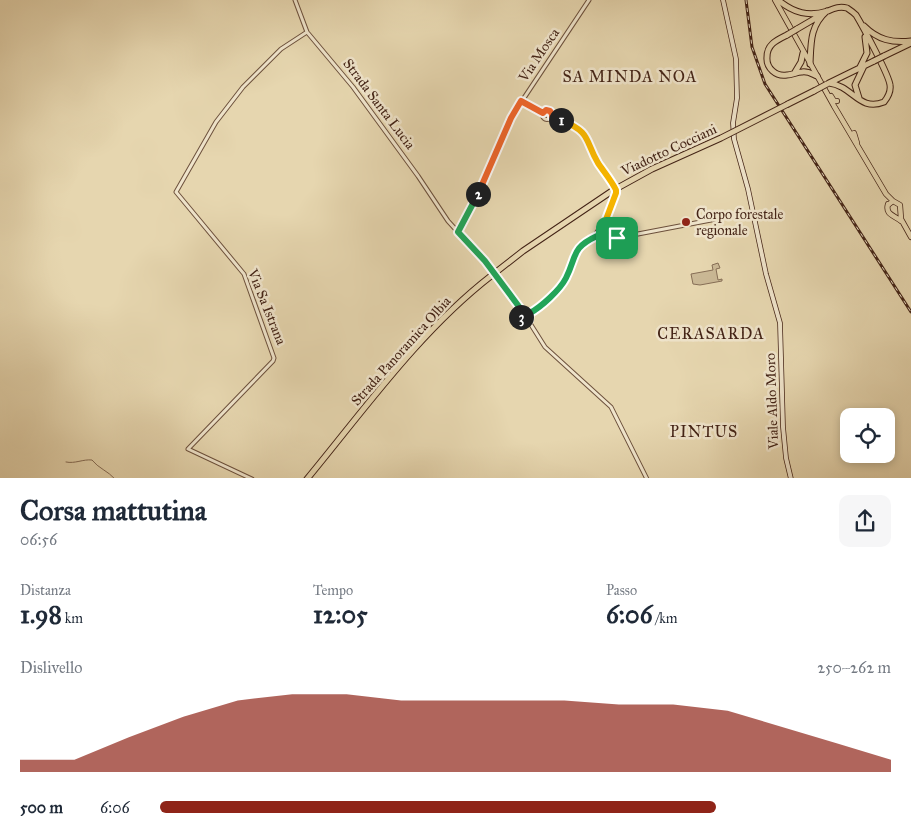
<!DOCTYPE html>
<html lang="it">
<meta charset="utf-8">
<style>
:root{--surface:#fff;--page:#f6f6f7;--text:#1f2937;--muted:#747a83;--accent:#8f2418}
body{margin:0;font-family:"IM FELL Great Primer",serif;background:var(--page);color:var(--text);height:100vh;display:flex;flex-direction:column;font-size:19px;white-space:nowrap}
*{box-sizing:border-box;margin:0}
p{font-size:16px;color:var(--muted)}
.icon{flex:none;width:28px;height:28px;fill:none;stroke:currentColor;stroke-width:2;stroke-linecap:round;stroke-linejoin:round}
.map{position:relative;height:478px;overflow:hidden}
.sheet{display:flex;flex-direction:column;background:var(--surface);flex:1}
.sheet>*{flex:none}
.controls{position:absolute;left:840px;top:408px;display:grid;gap:10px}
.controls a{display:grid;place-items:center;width:55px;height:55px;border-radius:10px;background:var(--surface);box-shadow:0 2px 8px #0003;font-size:25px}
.pin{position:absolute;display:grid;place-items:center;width:42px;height:42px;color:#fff;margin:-21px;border-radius:10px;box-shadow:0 2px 8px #0006}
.km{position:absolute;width:25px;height:25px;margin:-12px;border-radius:50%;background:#222;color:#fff;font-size:14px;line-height:25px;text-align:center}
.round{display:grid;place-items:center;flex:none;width:52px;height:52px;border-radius:10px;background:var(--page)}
.headline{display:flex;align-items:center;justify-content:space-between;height:85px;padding:0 20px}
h1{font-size:28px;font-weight:800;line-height:38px}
.figures{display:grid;grid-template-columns:repeat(3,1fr);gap:8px;height:85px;padding:5px 20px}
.figures div{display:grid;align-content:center}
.figures b{font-size:25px;font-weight:800}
.figures small{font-size:14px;font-weight:400}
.figures p{font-size:14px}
.chart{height:140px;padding:10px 20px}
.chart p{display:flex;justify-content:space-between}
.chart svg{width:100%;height:90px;margin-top:5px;fill:var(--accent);opacity:.7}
ul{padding:0 20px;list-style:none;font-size:16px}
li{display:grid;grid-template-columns:80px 60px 1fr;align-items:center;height:38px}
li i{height:12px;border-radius:6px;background:var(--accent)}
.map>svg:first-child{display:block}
</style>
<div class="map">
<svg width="911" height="479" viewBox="0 0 911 479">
<rect width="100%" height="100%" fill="#e6d6af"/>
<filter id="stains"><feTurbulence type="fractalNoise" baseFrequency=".004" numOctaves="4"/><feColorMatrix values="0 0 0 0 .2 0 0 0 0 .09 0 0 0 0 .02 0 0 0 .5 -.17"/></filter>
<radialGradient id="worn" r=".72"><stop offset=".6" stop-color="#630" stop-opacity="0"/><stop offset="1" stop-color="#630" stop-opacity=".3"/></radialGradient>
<path fill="#cab895" stroke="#866e56" d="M718,263L720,268L716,269L718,280L722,279V281L700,285L693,284L691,274L713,270L712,265Z"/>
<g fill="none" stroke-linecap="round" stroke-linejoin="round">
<path stroke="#846a53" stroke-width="1" d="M66,462C75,464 83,459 92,460C98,468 108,471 115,479"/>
<g stroke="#6c503c" stroke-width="5">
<path id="tertiary" d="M295,0L307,32L353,87L418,176L448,221L487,264L523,312
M521,101L543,113
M542.5 115a4.5 4.5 0 1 1 9 0a4.5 4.5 0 1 1-9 0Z
M552,117L574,126L584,133L588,139L597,161L615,190L616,193L602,229
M596.5 234a4.5 4.5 0 1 1 9 0a4.5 4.5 0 1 1-9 0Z
M458,232L483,183L514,113L589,0
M604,236L610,239L617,238L753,212
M523,312L520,315L521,318L524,321L528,320
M523,312L529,313L530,317L528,320
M529,313C541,307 560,290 566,278C578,256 571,248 597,236
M528,320L545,347L611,407L647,479
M252,479L188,449L273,361L274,358L244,274L176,192L216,122L243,87L281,49L307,32"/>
</g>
<g stroke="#432316" stroke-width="5.5">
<path id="secondary" d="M723,0L736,59L737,98L733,123L734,139L748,189L766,274L780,323L783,427L786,458L791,479"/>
</g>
<g stroke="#432316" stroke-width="6">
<path id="primary" d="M775,0L834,106L886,194L893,201
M831,96L834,101H837
M854,133L857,143
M888,204C885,215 894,215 901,221
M888,205L893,201L900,205L901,219L911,237"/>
</g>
<g stroke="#432316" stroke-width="7">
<path id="trunk" d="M778,0C794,13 808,17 828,11C835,8 840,6 847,8C850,10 853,12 856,15C862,25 889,75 890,85C891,91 888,97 884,102C859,112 853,86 829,83
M864,26C878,40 892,43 911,41
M797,29L821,15
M787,35C777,40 767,44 767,57C766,68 776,77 787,75C792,75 797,72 802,72C808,71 812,74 817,76
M884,56L911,43
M810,64C811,42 810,26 827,11
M860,67L867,53L865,37
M795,72L801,62L803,53
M829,83L874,61
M859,98L855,85L864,66
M788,104L814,91
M307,479C364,410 420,331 491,276"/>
</g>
<use href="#tertiary" stroke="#efe4cb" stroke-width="3"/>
<use href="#secondary" stroke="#efe4cb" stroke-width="4"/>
<use href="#primary" stroke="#e6d6af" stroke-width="4.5"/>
<use href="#trunk" stroke="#e6d6af" stroke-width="5"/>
<g stroke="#432316" stroke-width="3">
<path id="rail" d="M746,0L752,47L765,84L911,312"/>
</g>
<use href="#rail" stroke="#efe4cb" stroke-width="1" stroke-dasharray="4" stroke-linecap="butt"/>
<g stroke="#432316" stroke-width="7" stroke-linecap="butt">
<path id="trunk-bridge" d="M787,35L797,29
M874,61L884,56
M814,91L827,84
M491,276L523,251L612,191L652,169L721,138L788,104"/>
</g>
<use href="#trunk-bridge" stroke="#e6d6af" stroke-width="5"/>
</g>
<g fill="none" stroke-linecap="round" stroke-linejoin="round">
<g stroke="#fff" stroke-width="10">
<path id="split-1" d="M561,120C592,133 584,139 598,163C604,172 611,180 616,190V193L602,230L608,236L617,238"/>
</g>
<g stroke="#fff" stroke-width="10">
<path id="split-2" d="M478,194L511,118L521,101L543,113L546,110L550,111L552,114V117L561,120"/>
</g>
<g stroke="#fff" stroke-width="10">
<path id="split-3" d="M478,194L458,232L485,261L523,312L521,317"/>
</g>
<g stroke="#fff" stroke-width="10">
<path id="split-4" d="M521,317L524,321L529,320L530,313C541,307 560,290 566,278C577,256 571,248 597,236L600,238L604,236L610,238H617"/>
</g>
<use href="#split-1" stroke="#f5b400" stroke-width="6"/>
<use href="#split-2" stroke="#f0652b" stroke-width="6"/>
<use href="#split-3" stroke="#22a559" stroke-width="6"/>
<use href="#split-4" stroke="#22a559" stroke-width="6"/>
</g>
<circle fill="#8f2418" stroke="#efe4cb" stroke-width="2" cx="686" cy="222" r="5"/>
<g text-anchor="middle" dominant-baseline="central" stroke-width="5" stroke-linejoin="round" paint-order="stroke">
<g font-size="14" fill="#432316" stroke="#efe4cb">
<text transform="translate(539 55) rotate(-56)">Via Mosca</text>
<text transform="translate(379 104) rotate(53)">Strada Santa Lucia</text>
<text transform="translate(669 150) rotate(-25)">Viadotto Cocciani</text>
<text transform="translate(267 307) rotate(68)">Via Sa Istrana</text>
<text transform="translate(401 351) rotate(-48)">Strada Panoramica Olbia</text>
<text transform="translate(772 401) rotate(-92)">Viale Aldo Moro</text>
</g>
<g font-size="14" fill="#432316" stroke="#efe4cb" text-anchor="start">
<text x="696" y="214">Corpo forestale<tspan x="696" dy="16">regionale</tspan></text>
</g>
<g font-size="16" letter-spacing="1" fill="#432316" stroke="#efe4cb">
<text x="630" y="76">SA MINDA NOA</text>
<text x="711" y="333">CERASARDA</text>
<text x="704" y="431">PINTUS</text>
</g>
</g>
<rect width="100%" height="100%" filter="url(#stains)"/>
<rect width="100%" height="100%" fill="url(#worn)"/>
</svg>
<div class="controls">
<a><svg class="icon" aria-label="locate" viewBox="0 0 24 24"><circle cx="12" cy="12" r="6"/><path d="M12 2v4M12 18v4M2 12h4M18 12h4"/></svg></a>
</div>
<div class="pin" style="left:617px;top:238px;background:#1e9e55"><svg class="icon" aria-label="arrive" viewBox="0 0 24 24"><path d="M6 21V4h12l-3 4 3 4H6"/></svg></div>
<b class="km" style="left:561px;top:120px">1</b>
<b class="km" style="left:478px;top:194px">2</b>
<b class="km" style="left:521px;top:317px">3</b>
</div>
<section class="sheet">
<div class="headline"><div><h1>Corsa mattutina</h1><p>06:56</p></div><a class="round"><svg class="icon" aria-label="share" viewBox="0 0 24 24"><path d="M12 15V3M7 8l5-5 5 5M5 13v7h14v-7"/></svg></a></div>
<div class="figures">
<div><p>Distanza</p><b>1.98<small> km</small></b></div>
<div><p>Tempo</p><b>12:05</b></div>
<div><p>Passo</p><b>6:06<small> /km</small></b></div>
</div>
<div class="chart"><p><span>Dislivello</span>250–262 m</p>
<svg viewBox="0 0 160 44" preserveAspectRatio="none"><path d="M0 44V38L10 38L20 27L30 17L40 9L50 6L60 6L70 9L80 9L90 9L100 9L110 11L120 11L130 14L140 22L150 30L160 38V44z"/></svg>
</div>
<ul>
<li><b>500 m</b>6:06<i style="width:76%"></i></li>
</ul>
</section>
